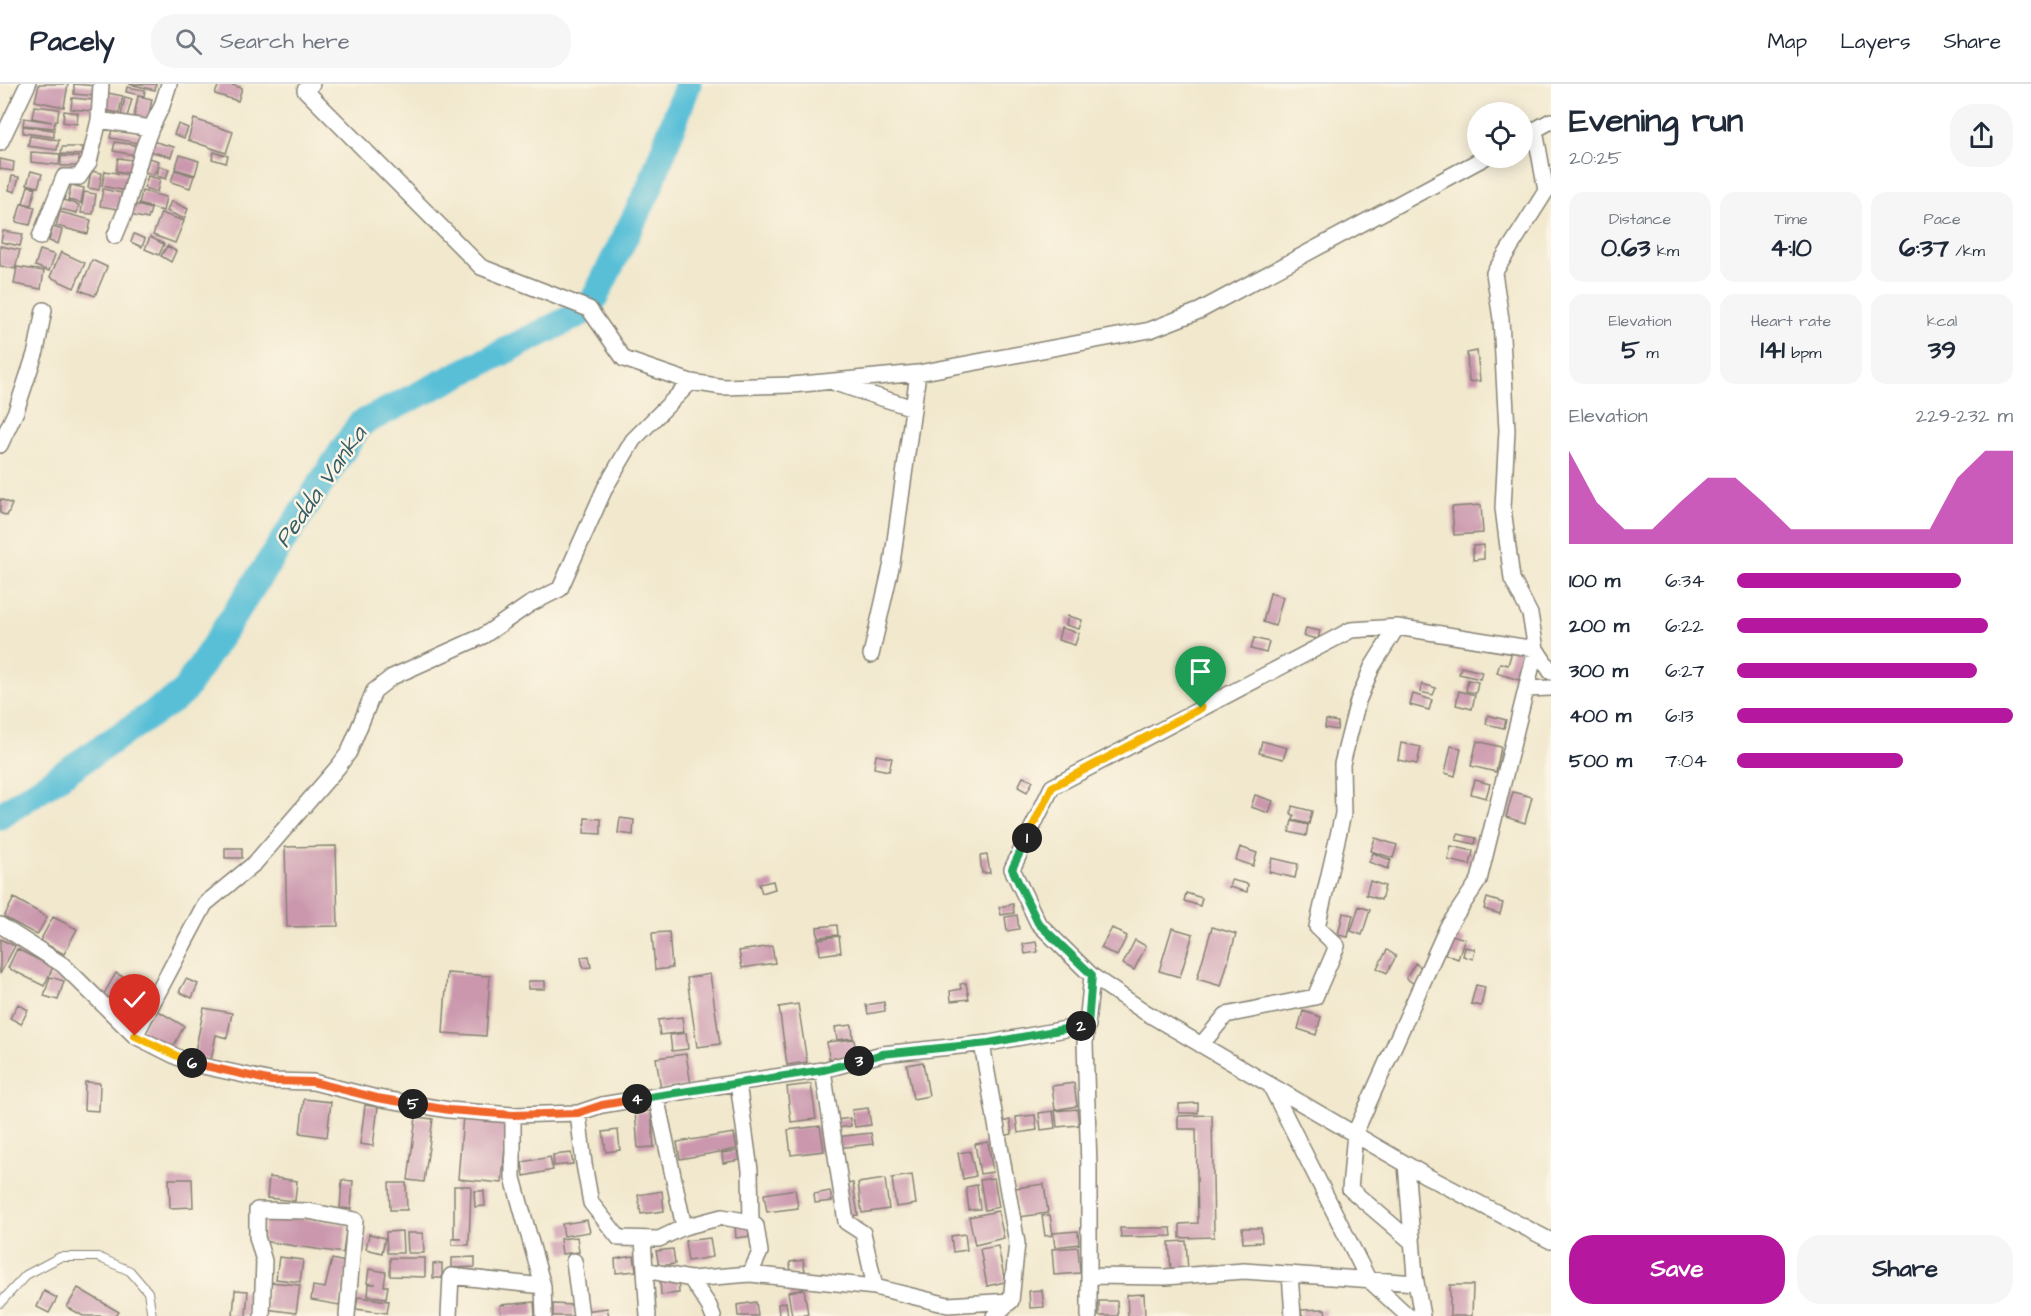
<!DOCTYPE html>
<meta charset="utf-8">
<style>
:root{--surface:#fff;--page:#f6f6f7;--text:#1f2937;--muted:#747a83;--line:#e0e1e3;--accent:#b5179e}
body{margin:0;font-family:"Architects Daughter",sans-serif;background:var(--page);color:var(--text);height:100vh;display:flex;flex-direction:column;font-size:22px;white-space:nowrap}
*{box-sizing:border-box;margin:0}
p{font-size:20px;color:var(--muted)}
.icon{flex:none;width:33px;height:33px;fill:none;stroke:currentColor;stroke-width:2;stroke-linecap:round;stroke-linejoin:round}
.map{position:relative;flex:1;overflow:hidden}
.panel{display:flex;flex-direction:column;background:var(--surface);width:480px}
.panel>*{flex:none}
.buttons{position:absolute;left:1467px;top:18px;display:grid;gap:12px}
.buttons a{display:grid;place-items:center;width:66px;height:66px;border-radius:50%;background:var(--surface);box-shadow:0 3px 15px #0003;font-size:30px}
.pin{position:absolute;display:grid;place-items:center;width:51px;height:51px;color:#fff;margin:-62px -26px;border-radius:50% 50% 50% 0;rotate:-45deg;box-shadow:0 0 6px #0007}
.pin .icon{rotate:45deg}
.km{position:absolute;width:30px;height:30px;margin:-15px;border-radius:50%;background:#222;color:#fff;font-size:16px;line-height:30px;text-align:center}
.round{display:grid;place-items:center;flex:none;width:63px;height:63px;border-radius:24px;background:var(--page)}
.head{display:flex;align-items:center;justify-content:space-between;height:102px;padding:0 18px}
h1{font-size:33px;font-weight:800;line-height:45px}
.metrics{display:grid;grid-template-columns:repeat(3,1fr);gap:9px;height:102px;padding:6px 18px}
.metrics div{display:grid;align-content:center;border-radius:15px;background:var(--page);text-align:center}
.metrics b{font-size:26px;font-weight:800}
.metrics small{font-size:16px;font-weight:400}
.metrics p{font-size:16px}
.chart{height:168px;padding:12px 18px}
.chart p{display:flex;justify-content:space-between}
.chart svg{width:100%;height:108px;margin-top:6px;fill:var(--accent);opacity:.7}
.button{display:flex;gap:12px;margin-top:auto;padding:12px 18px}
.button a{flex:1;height:69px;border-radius:24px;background:var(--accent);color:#fff;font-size:24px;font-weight:800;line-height:69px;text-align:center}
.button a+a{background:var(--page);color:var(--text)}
ul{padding:0 18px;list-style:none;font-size:20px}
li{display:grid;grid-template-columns:96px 72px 1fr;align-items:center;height:45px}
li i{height:15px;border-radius:8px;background:var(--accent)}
header{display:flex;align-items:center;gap:36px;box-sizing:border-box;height:84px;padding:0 30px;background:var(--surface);border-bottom:2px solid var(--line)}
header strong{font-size:28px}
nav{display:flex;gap:33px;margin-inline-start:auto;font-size:21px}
.search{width:420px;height:54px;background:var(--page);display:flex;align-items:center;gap:15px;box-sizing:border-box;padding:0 21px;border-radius:24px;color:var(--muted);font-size:22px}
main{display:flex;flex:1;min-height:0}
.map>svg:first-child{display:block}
</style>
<header>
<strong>Pacely</strong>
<div class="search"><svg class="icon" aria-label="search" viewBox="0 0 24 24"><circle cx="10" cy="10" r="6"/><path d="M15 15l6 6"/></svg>Search here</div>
<nav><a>Map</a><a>Layers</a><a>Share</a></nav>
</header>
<main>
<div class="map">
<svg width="1551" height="1232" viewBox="0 0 1551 1232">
<rect width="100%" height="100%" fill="#fcf5e5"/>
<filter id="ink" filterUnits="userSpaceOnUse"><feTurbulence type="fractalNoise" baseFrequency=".0167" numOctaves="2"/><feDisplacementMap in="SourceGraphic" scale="12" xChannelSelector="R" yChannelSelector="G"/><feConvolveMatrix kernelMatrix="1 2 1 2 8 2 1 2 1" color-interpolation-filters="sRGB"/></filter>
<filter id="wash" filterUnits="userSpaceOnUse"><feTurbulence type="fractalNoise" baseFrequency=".008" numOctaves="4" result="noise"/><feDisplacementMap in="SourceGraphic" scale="24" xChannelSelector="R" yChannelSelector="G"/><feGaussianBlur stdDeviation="1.35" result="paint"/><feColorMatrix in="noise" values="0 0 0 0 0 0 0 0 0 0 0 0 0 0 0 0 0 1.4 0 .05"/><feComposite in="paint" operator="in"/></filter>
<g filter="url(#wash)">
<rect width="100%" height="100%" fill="#f1e8cd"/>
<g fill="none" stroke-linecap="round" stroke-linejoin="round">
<path stroke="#59bfd7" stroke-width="27" d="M0,732L182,610L360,340L589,225L649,105L688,0"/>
</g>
<g id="blocks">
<path fill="#ca97ad" d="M39,0H68L64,23L35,17Z
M74,0L96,2L95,12L74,10Z
M129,0H156L155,6Z
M219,0H229L242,4L238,17L215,10Z
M127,3L145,6L144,12L126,8Z
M108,9L123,12L119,29L104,26Z
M138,12L152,15L148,36L134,33Z
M125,13L132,15L127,33L121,31Z
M72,14L93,16L92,27L71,25Z
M34,22L59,25L57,37H55L54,44L23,41L24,34L52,38L32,34Z
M64,27L78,29L77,40L63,38Z
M194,35L233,48L226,69L188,56Z
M178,40L188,44L184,54L174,50Z
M23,42L54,46V53L23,49Z
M112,45L140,50L138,59L110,54Z
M30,52L59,56L57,66L28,62Z
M152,57L174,63L171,73L149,67Z
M115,58L136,61L135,71L113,67Z
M62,63H83L82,71L61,70Z
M31,68L60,70L59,81L31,78Z
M214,68L228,72L226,79L212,75Z
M180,71L199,77L195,91L175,85Z
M61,72L79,73V82H61Z
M118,74L132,76L130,89L116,87Z
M149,74L159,77L154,91L145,88Z
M0,75L14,78L13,87L0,85Z
M159,82L169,85L166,95L157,92Z
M175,86L194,92L190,104L171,98Z
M31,87L42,90L38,103L27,100Z
M91,87L102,89L99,106L88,104Z
M105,87L129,91L126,107L102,102Z
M12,92L19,93L15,108L9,106Z
M148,92L160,95L157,108L144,104Z
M71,101L84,104L81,119L68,116Z
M28,102L36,104L31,121L23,119Z
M103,105L126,110L123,126L100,122Z
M142,107L166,113L163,127L139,120Z
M84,108L96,110L93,130L81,129Z
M63,116L79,121L77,129L60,125Z
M171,117L188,125L184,135L167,127Z
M21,120L35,123L30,141L16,138Z
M133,120L151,125L148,135L130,131Z
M60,128L91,136L88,150L56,142Z
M161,129L184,137L175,159L153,151Z
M53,143L62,146L58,160L49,157Z
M3,147L23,150L20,162L1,158Z
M134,150L145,155L142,163L131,158Z
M150,153L164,160L159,171L145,165Z
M0,162L20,166L15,185L0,182Z
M167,162L176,167L171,178L161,172Z
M40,166L55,171L49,187L35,182Z
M61,168L85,179L74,204L50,193Z
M92,176L107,183L95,212L80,206Z
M17,183L44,187L41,205L14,200Z
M1477,267L1480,297L1469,298L1467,269Z
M0,415L12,420L7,432L0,429Z
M1481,421L1483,449L1454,451L1452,423Z
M1484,461V475L1473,476V462Z
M1270,509L1283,513L1275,542L1263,538Z
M1068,532L1082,536L1079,545L1066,541Z
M1061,544L1079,549L1075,561L1058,556Z
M1306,544L1320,547L1318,555L1304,552Z
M1254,554L1269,558L1266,569L1251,565Z
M1513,564L1527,569L1519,596L1497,589L1500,579L1508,581Z
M1461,583L1482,588L1480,595L1459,590Z
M1468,596L1478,598L1476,609L1466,607Z
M1422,600L1436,604L1433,611L1420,608Z
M1459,607L1475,611L1472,625L1456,621Z
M1413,610L1432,616L1429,626L1410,621Z
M1488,631L1506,636L1504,644L1486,640Z
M1326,636L1338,638L1337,646L1325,644Z
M1262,657L1287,664L1283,675L1259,669Z
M1477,657L1501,663L1496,688L1471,682Z
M1401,659L1421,663L1417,680L1398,676Z
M1451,662L1461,664L1455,692L1445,689Z
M876,671L892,674L889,687L874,684Z
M1023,693L1033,697L1027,708L1018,703Z
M1475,696L1490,700L1486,714L1471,710Z
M1513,708L1532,713L1525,739L1506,733Z
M1255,711L1273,717L1269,729L1251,723Z
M1292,722L1312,727L1309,740L1293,736L1294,731L1291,730Z
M585,734L601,735V750L584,749Z
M620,734L634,736L633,751L618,749Z
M1292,737L1308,741L1306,752L1289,748Z
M1458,750L1476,754L1475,760L1456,756Z
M1375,754L1397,761L1393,774L1371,767Z
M336,762L338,842L287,843L285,763Z
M1451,762L1473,767L1470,781L1448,776Z
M1240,763L1257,769L1253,782L1236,776Z
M225,764H242V774H225Z
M1373,769L1391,776L1388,785L1369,778Z
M987,771L990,789H982L980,772Z
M1272,774L1298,780L1295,794L1269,788Z
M1231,796L1248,800L1247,808L1229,803Z
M773,797L775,805L762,809L759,800Z
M1370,797L1385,802L1381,816L1366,811Z
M1186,809L1202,814L1200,822L1184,817Z
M14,814L47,833L37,851L4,833Z
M1487,814L1503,819L1500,830L1484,825Z
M1013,820L1014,829L1001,831L999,823Z
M1359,822L1370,826L1362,851L1351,847Z
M1343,829L1353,831L1348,853L1338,851Z
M1017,831L1019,845L1007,847L1005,833Z
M53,833L77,845L64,870L40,857Z
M837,841L838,851L818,853L817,843Z
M1212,843L1236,850L1221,902L1197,895Z
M1112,844L1127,852L1117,872L1101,864Z
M1172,844L1193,850L1180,893L1159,887Z
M669,848L672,884L655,886L652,849Z
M1452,851L1465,855L1458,875L1445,870Z
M839,852L841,868L820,871L818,855Z
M0,855L15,862L0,890Z
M1135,856L1146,862L1134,886L1123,880Z
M1036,858L1038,868L1025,870L1023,860Z
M772,862L775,879L742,884L739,867Z
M1465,863L1475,865L1473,875L1463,872Z
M17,865L53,883L44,902L8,884Z
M1387,866L1396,872L1387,889L1377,884Z
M589,872L591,883L583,884L581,873Z
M1415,879L1423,885L1414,900L1406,894Z
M116,889L132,898L118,924L101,915Z
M447,889L490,892L486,952L443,949Z
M710,890L720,960L697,963L687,894Z
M50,893L64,897L58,916L44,912Z
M186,895L198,900L192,914L179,908Z
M528,897H545V905H528Z
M966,899L969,915L951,917L950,907L961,905L960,900Z
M1476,901L1485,903L1481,922L1471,920Z
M131,903L141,909L127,934L117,928Z
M884,918L885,927L868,930L866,921Z
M18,920L28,926L21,940L10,934Z
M798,920L807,978L787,981L779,923Z
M153,924L184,942L171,967L139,950Z
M204,924L232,929L227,954L216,951L211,976L194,972Z
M1303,927L1321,933L1316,951L1298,945Z
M682,933L684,948L660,951L658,936Z
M852,941L853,954L837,956L835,943Z
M686,949L688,965L672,967L670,951Z
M854,955L856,971L829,975L827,958Z
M686,970L691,1001L661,1005L656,974Z
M923,978L929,1012L913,1015L907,981Z
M85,998L100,999L99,1027L84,1026Z
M1074,999L1077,1022L1055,1026L1052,1002Z
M811,1000L816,1035L791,1038L787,1003Z
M304,1015L331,1018L327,1053L300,1049Z
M1198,1019V1029H1179V1020Z
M365,1021L378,1023L373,1062L360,1060Z
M868,1024L871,1041L855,1043L852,1026Z
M1077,1025L1079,1041L1057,1043L1055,1027Z
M651,1027L654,1063L638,1064L635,1028Z
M1053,1027L1055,1044L1041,1046L1039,1029Z
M1035,1031L1037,1046L1018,1049L1016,1033Z
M1212,1031L1214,1153L1180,1154V1140L1198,1139L1196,1045H1178V1032Z
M463,1032L507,1036L502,1099L458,1095Z
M416,1033L433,1035L424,1098L408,1096Z
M850,1034L851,1042L838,1044L837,1036Z
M1010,1036L1012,1050L1004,1052L1002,1038Z
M820,1042L824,1067L791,1071L788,1046Z
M618,1046L620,1066L606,1068L603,1048Z
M734,1049L737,1065L680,1075L677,1058Z
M871,1049L873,1060L837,1064L836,1053Z
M988,1058L993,1088L980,1090L975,1060Z
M738,1067L740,1076L723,1079L722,1069Z
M970,1067L976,1092L963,1095L958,1069Z
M571,1069L573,1080L554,1082L553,1071Z
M550,1073L553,1086L524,1092L522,1078Z
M912,1091L916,1120L896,1123L892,1094Z
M269,1093L297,1097L295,1117L267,1114Z
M994,1094L999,1123L985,1126L980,1096Z
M169,1095H192L193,1123L170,1124Z
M885,1095L889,1125L862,1129L858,1099Z
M342,1096L353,1097L351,1125L340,1124Z
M389,1099H406L407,1126H390Z
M853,1099L858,1131L849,1132L844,1100Z
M1044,1100L1048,1129L1019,1133L1015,1104Z
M977,1101L980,1125L969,1126L966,1103Z
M454,1102H471L469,1161H452V1155H462L454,1154Z
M795,1105L798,1124L767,1128L764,1110Z
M474,1107H484L485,1122L475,1123Z
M662,1107L664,1127L641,1130L638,1111Z
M830,1107L832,1117L815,1119L814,1110Z
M998,1127L1004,1154L975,1161L969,1133Z
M266,1129L347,1141L343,1169L262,1157Z
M1050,1131L1053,1151L1045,1152L1042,1132Z
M587,1136L590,1148L564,1152L562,1140Z
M751,1138L752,1152L736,1154L735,1141Z
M1120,1144H1171L1172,1152L1121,1153Z
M1242,1144H1261L1262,1158L1243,1159Z
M402,1147L403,1169H387L386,1148Z
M1078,1147L1079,1160L1055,1163L1053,1149Z
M407,1149H423L424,1169H408Z
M369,1150L385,1154L382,1169L366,1165Z
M965,1150L967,1166L953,1168L951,1152Z
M577,1153L579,1168L562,1170L560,1155Z
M710,1154L713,1173L688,1177L685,1157Z
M1186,1157L1188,1187L1171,1188L1169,1158Z
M998,1162L1005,1198L987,1202L980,1165Z
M1078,1163L1080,1189L1054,1191L1052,1165Z
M673,1165L675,1180L659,1182L656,1167Z
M634,1172L636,1187L616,1189L615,1175Z
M279,1173L303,1176L300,1198L276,1195Z
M475,1173V1183L452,1184V1174Z
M390,1174H425V1193L390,1192Z
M332,1175L349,1179L339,1221L311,1216L313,1202L325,1204Z
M803,1176L805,1187L791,1189L790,1178Z
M442,1179V1194H433V1180Z
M369,1185L386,1188L384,1202H388L386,1214L368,1212L369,1200H376L367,1199Z
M678,1194L679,1209L661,1211L660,1196Z
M270,1198L300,1201L296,1229L266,1225Z
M1450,1201H1473L1472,1232H1450Z
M78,1204L119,1228L116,1232H83L67,1223Z
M804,1205L808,1230L792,1232L788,1208Z
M235,1206L248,1207L246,1232H233Z
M1042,1206L1044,1223L1030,1224L1029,1207Z
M44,1207L57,1214L49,1229L37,1223Z
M1144,1210L1145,1232H1128L1127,1211Z
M358,1213L389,1217L387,1229L356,1225Z
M1099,1217H1117L1118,1232H1099Z
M534,1218L535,1232H501L500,1221Z
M756,1218L758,1232H738L737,1221Z
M786,1218L788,1232H779L778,1220Z
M553,1220L573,1221L574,1232H553Z
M607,1224L609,1232H586L585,1227Z
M1325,1225L1326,1232H1302L1301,1226Z"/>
</g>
</g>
<g filter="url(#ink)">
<use href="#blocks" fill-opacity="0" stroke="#868274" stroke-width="1.5"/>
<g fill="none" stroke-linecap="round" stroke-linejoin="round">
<g stroke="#868274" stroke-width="10">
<path id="lane" d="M0,1219L26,1191L60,1173H98L130,1187L148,1208L152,1232"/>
</g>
<g stroke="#868274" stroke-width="18">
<path id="street" d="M101,0L99,36L151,44L162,22L169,0
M312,0L305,6L481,183L589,225L624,275L691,298L723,303L792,301L918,289L1150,246L1199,227L1484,74
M1535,46L1546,107L1494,189L1501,235L1507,346L1503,424L1512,495L1530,530L1536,565L1551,588
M1522,53L1551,37
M0,59L28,0
M115,152L125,128L143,65L151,44
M40,153L64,93H79L89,78L99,36
M835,299L913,324
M0,361L16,327L36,267L44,226
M871,571L892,479L918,289
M1526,605L1551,604
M0,841L63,881L135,952L189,979L272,997L313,998L377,1014L449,1026L513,1031L578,1029L602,1021L741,998L823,986L882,970L989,959L1088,941
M135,952L205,820L255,779L338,683L349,668L374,607L392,593L483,552L530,520L560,505L605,404L633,356L691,298
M1201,961L1226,931L1315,913L1337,862L1317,843L1343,730L1342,680L1358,617L1372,583L1397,543
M1270,1001L1368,1195L1408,1232
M578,1029L584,1080L591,1119L619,1154L659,1155L684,1143L656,1012
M513,1031V1094L543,1202
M1406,1080L1415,1192L1422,1232
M684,1143L722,1133L751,1138L750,1086L738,999
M643,1155L648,1232
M1412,1158L1350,1105L1355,1049L1447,844L1479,796L1536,565L1397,543L1351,546L1052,703L1012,785L1038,839L1092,892L1145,928L1423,1090L1551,1157
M574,1177L581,1232
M645,1186L691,1195
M750,1190L760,1168L756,1142L751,1138
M1290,1190L1293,1232
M1090,1192L1165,1193L1244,1187L1416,1199
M875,1203L948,1221L1011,1217L1017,1159L982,960
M262,1232L264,1177L257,1153V1126L308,1127L355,1136L347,1232
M449,1232L451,1192L543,1202L544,1232
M713,1232L709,1222L691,1195L750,1190L875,1203L863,1149L846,1138L823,986
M994,1232L1011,1217
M1089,1232V1083L1085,959L1092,892"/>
</g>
<use href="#lane" stroke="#fff" stroke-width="8"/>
<use href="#street" stroke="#fff" stroke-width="15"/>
</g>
</g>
<g fill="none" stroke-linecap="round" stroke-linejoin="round" filter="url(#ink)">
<g stroke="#fff" stroke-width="12">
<path id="split-1" d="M1027,754L1052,703L1201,624"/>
</g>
<g stroke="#fff" stroke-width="12">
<path id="split-2" d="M1027,754L1012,785L1038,839L1092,891L1088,941L1081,942"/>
</g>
<g stroke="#fff" stroke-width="12">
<path id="split-3" d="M859,977L882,970L989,959L1081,942"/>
</g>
<g stroke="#fff" stroke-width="12">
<path id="split-4" d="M637,1015L823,986L859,977"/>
</g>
<g stroke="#fff" stroke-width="12">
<path id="split-5" d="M413,1020L449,1026L513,1031L578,1029L602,1021L637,1015"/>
</g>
<g stroke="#fff" stroke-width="12">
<path id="split-6" d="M192,979L272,997L313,998L377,1014L413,1020"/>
</g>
<g stroke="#fff" stroke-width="12">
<path id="split-7" d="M135,952L192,979"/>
</g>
<use href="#split-1" stroke="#f5b400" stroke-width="8"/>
<use href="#split-2" stroke="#22a559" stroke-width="8"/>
<use href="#split-3" stroke="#22a559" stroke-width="8"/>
<use href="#split-4" stroke="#22a559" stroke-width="8"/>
<use href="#split-5" stroke="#f0652b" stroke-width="8"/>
<use href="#split-6" stroke="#f0652b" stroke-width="8"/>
<use href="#split-7" stroke="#f5b400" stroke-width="8"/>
</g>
<g text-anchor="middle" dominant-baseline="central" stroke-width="5" stroke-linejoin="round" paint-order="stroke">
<g font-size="24" font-style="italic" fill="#345d67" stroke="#fcf5e5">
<text transform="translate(321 403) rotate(-55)">Pedda Vanka</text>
</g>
</g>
</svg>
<div class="buttons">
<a><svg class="icon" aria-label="locate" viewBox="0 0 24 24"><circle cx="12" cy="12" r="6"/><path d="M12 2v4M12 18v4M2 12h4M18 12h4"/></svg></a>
</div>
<div class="pin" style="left:1201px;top:624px;background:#1e9e55"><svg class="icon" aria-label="arrive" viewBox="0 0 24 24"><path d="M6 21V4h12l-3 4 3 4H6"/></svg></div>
<div class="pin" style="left:135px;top:952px;background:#d93025"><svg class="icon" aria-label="check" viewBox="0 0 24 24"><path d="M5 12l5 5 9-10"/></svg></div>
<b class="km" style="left:1027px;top:754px">1</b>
<b class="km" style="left:1081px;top:942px">2</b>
<b class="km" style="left:859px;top:977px">3</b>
<b class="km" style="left:637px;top:1015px">4</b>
<b class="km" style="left:413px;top:1020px">5</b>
<b class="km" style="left:192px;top:979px">6</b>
</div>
<section class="panel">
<div class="head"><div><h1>Evening run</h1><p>20:25</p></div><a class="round"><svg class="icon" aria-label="share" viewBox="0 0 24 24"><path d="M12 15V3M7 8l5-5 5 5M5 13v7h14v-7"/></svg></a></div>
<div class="metrics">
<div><p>Distance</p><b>0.63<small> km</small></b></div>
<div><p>Time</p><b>4:10</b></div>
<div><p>Pace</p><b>6:37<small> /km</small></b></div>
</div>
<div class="metrics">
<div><p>Elevation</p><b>5<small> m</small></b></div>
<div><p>Heart rate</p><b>141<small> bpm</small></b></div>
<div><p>kcal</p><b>39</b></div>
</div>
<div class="chart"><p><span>Elevation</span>229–232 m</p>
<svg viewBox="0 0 160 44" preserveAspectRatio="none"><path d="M0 44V6L10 27L20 38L30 38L40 27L50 17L60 17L70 27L80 38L90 38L100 38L110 38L120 38L130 38L140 17L150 6L160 6V44z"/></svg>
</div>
<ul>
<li><b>100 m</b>6:34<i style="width:81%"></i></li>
<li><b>200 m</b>6:22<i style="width:91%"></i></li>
<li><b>300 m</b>6:27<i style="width:87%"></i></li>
<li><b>400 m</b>6:13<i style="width:100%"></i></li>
<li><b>500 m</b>7:04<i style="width:60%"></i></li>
</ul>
<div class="button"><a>Save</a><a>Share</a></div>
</section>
</main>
